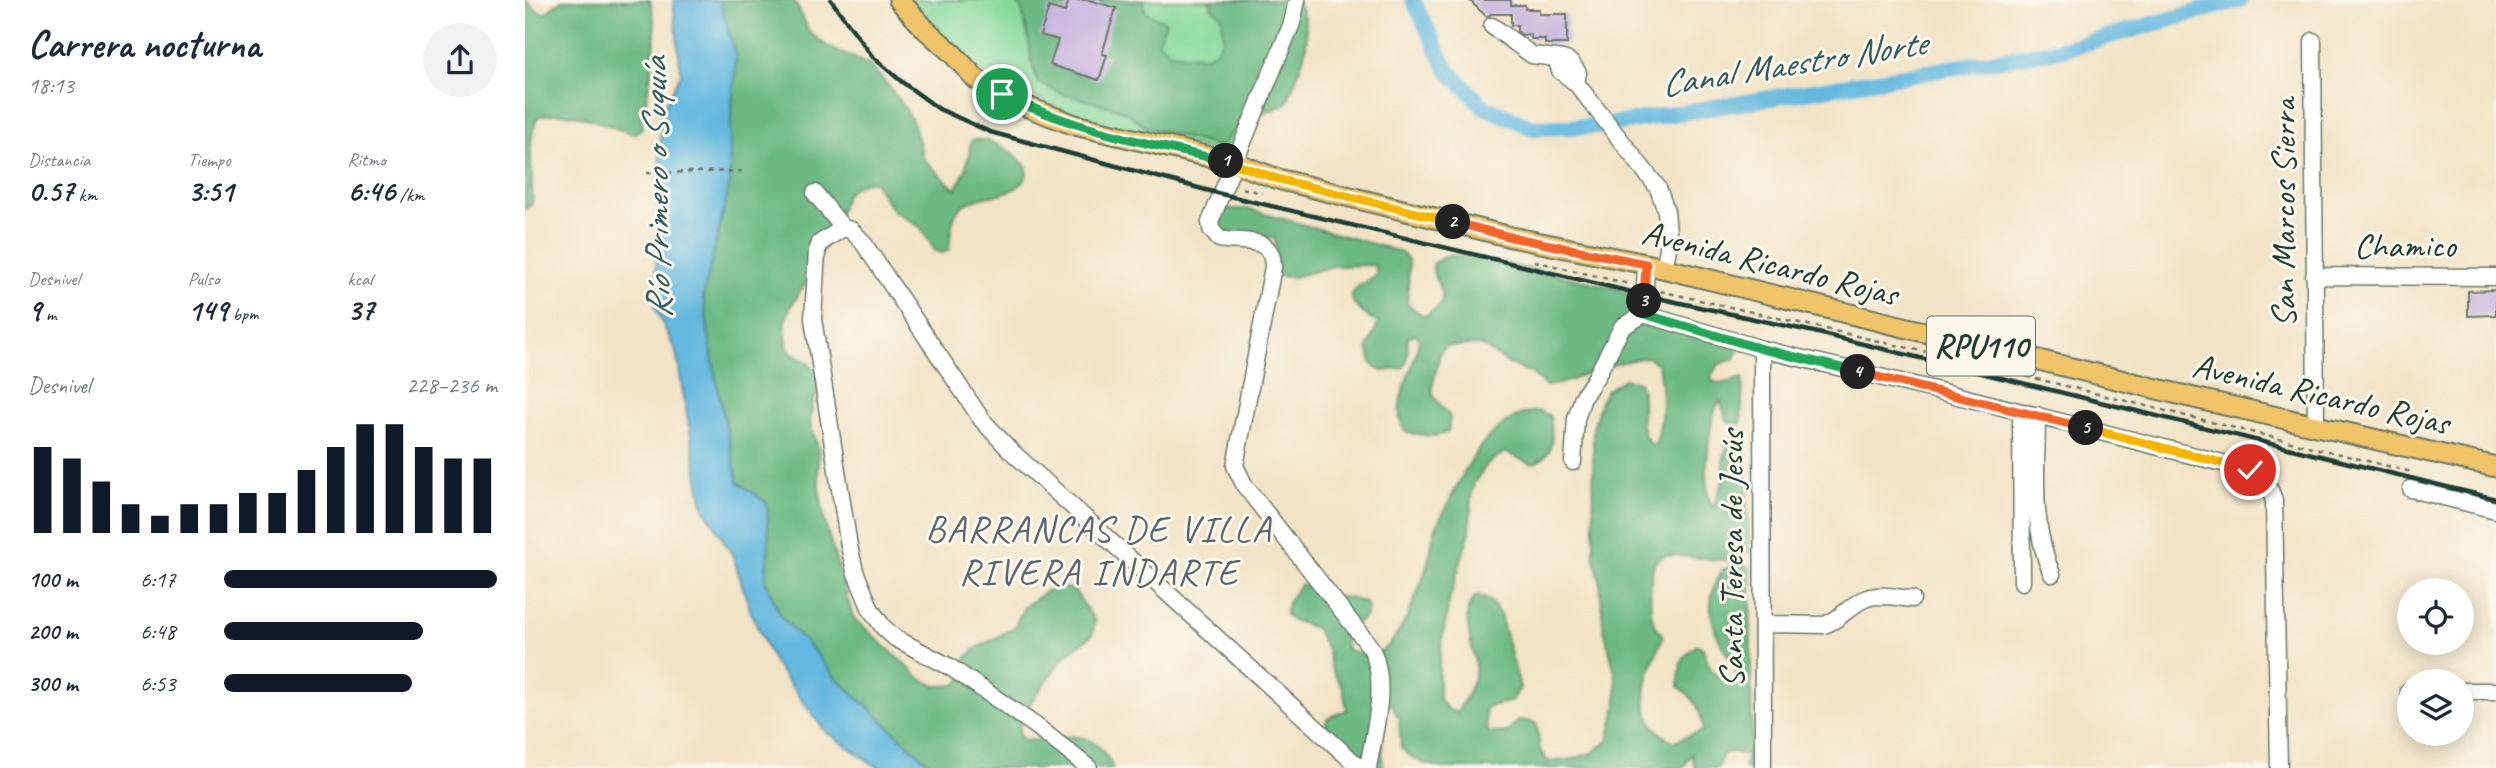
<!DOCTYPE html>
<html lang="es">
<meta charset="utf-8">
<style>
:root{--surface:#fff;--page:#f2f2f3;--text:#1f2937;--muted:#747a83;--accent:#111827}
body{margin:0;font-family:Caveat,sans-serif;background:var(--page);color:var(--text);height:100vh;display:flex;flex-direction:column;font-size:26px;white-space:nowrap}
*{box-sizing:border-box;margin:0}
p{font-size:23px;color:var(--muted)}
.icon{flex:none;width:38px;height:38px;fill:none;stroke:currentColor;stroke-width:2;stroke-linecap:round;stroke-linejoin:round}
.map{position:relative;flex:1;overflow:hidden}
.details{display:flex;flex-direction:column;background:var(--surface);width:525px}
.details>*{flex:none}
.fabs{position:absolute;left:1872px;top:578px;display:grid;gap:14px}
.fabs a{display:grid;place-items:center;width:77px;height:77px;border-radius:50%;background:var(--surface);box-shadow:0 4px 18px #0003;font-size:35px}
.pin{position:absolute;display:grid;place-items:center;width:60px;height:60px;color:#fff;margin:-30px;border:4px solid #fff;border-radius:50%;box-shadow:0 2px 7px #0007}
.km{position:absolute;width:35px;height:35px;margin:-18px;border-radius:50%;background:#222;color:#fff;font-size:19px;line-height:35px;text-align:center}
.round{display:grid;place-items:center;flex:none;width:74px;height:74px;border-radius:37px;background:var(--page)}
.summary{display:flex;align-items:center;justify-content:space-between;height:119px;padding:0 28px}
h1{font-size:38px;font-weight:800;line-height:52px}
.stats{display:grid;grid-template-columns:repeat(3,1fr);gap:10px;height:119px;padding:7px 28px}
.stats div{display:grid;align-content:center}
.stats b{font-size:30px;font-weight:800}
.stats small{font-size:19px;font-weight:400}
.stats p{font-size:19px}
.chart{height:196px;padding:14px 28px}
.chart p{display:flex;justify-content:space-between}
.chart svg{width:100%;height:126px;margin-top:7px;stroke:var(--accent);stroke-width:6}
ul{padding:0 28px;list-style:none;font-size:23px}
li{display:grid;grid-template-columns:112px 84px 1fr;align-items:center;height:52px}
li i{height:18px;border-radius:9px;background:var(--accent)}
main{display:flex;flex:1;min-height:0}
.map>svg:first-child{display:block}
</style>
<main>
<section class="details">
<div class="summary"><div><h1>Carrera nocturna</h1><p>18:13</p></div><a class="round"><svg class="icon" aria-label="share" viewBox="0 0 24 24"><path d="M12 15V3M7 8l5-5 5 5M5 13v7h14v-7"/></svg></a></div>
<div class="stats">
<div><p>Distancia</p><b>0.57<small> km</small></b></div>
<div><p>Tiempo</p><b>3:51</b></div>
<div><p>Ritmo</p><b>6:46<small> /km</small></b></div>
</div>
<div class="stats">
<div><p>Desnivel</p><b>9<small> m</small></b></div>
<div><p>Pulso</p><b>149<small> bpm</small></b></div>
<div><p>kcal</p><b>37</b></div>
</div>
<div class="chart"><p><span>Desnivel</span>228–236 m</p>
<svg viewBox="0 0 160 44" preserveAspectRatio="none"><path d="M5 44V14M15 44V18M25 44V26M35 44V34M45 44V38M55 44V34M65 44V34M75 44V30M85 44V30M95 44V22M105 44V14M115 44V6M125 44V6M135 44V14M145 44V18M155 44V18"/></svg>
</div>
<ul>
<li><b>100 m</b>6:17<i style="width:100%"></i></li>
<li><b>200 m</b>6:48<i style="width:73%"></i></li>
<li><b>300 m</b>6:53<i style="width:69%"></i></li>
</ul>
</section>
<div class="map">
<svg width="1971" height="768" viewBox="0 0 1971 768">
<rect width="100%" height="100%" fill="#fbf7ec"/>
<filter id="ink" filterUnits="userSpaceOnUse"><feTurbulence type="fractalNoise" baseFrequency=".0143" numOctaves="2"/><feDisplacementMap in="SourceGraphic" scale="14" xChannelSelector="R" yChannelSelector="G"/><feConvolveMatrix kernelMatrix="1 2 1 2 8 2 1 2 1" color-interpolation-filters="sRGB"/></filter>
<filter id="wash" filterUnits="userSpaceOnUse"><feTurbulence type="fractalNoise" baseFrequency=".00686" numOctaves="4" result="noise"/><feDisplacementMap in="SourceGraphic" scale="28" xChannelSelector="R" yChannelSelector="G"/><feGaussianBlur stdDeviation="1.57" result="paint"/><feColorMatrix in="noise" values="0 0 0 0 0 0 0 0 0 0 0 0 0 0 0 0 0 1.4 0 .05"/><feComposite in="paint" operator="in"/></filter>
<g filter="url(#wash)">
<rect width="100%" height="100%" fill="#f2e3c6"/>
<path fill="#86d99b" stroke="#528b68" stroke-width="2" d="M385,0H758L754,33L704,155L557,119L458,73L417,35Z"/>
<path fill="#6cb983" stroke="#467b5c" stroke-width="2" d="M0,0L12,11L20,14L36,0H125C138,43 121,86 117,128L109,134C77,125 46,106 13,117C0,142 9,175 7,204L0,209Z
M195,0H269L285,33L305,48L343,64L364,86L381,110L389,125L399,160L431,190L441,169L446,141C464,135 492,154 502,168C505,199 452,192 436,207C425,218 426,235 424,250L417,253L410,251L396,228L367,209L349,182C338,180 329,186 322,193L293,263L265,308L259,324L263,347L267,354L282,362L293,373L295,389L288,401L285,423L293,447L294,488L301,527L328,617L397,680L412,686L431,685L436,680L440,660L449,650L489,628L499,607L523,590L532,587L548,589L570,621L567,635L538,658L502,708L495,722L494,737L501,740C540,737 569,725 588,768H409L309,676L289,651L256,617L240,580L244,545L242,503L213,482L190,375L178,297L205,183V131L211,57Z
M487,0H540L552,10H569L578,0H617L621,13L641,22L633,41L645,53L679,57L690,52L698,39L697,16L685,6L688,3L681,0H772C793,40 775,65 762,103L712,126L696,147L621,127L603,113L587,107L538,94L513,83L506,60L504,40L496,7Z
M699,209H722L876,252L883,260L884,265L882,304L899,316C936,298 905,286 908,263L924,255L973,262L1087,287L1116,298L1119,318L1213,350L1210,359L1194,364L1186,376L1187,381L1196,384L1218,378L1216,424L1203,422L1195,401C1183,418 1181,466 1182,487C1182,494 1185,502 1188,508L1198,481V462L1202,447L1212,430L1220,435L1224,551L1206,561L1146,555C1140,555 1135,556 1131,561C1124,569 1124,613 1129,623C1131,628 1136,631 1138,637C1126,665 1107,705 1134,732C1140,737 1144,742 1153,741C1160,735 1170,735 1178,730C1176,710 1171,699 1154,687C1155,665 1153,659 1172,645L1178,648C1183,666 1189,684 1212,679C1211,665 1205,660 1199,649C1184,622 1180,596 1197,570L1211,564L1225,568L1227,768H1219L1222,755L1206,752L1198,754L1192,768H1170L1167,754L1158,768H917L898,763L882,754L876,747L874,719L866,703L859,704L856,712L858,768H830L819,743C806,737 799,733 802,718L822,710L818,688L807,670L802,649L790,628L767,620L761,615C761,602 768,594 776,584L804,596L827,598L842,604C845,619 833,622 822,629L820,642L822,649C831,654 843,656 853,653C877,644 901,573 906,550C907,545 907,539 909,534C912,522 920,511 925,500C942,466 958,431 995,415C1005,411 1016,409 1025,416C1028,438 1031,456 1007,464L980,452L962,464L949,483L946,498L945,531L925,597L917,640L914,663V699L924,710L932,713C939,700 948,687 950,673C953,649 929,612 953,595L966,602L975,615L995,687L987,701L964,706L960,710L962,730L965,733L982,732L994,720L1008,722L1012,725L1015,750L1023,762L1049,759L1067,753L1083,741L1092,704L1091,677L1078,625L1075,581L1069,555L1068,429L1075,403L1082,390L1099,379L1114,382C1123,402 1108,429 1127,445L1131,443C1139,415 1138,393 1133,364L1122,357C1102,360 1082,366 1063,373C1048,379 1037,385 1020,386L1007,373L984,364L956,345L921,346L915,353L907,388L909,397L925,417L923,432L911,436L882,433C860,407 893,367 894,338L891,334L883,337L882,361L878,368L857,371L847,364L843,348L853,323C842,316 814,300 834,286C841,281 848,279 852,272L849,265L808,266L769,277L753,276L750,238L713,237L689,228L690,220Z"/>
<path fill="#63b8df" stroke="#417a8a" stroke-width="2" d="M148,0H195L211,57L205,131V183L178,297L190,375L213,482L242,503L244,545L240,580L256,617L289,651L309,676L409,768H354L301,732L249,663L226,613L208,556L178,506L151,352L130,307L136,113L156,74Z"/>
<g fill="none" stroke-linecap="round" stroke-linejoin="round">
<path stroke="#63b8df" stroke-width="16" d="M888,0L922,69L959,107L1008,128L1076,126L1534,50L1715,0"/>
</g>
<g id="blocks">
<path fill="#c6b3df" d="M544,0H564L591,8L577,54L582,55L574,80L525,65L533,40L515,35L524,7L540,12Z
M944,0H986V5H1000V9H1014V14H1042V44H1020V39H1006V34L997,35L992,31V25H986V14H966L962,17Z
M1971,290V315L1943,316V291Z"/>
</g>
</g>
<g filter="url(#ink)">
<use href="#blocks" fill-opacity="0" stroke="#697767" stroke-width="2"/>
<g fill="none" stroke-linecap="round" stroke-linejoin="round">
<g stroke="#697767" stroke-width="19">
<path id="minor" d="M772,0L767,23L685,222L686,229L694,239C718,244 748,234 748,267L710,466L720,486L846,648C864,684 849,730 843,768
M967,26L1007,55L1031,58L1035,71L1051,83L1133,188L1141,211L1143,231V249L1139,268
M1788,41L1791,426
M1031,58C1043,59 1047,62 1053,73L1051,83
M290,193L318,228L326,230L337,241L457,420L485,450L835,768
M318,228L295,243L292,251L288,319L324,546L330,571L346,610L358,627L370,638L425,667L511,726L564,768
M1121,264L1119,314L1237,349L1414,391L1725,470C1739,478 1745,486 1749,501L1754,768
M1789,276L1971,277
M1237,349L1238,768
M1496,412L1497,582
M1512,415C1512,468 1505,525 1527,574
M1048,462L1051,419L1058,397L1071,377L1097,327L1119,314
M1886,489L1971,510
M1238,624L1299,625C1316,620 1326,603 1342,598C1356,593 1373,598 1387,599
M1884,691H1885
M1937,691H1971"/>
</g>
<g stroke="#697767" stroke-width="23">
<path id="major" d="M374,0L400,29L428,54L451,79L505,108L550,125L710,163L753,179L986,237L1121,264L1665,397L1971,467"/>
</g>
<path stroke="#697767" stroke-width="2.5" stroke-dasharray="5 5" stroke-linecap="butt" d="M122,173L219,171
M717,188L737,193
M1009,261L1104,284
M1135,291L1401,352
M1472,369L1887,472"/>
<use href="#minor" stroke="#fff" stroke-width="16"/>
<use href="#major" stroke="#f0c469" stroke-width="19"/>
<path stroke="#1f3d34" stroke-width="4.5" d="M306,0L347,56L377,82L414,109L465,132L696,194L1119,295L1289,332L1971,499"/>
</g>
</g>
<g fill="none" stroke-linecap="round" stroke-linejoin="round" filter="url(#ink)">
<g stroke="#fff" stroke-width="14">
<path id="split-1" d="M477,94C548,130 625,144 701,161"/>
</g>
<g stroke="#fff" stroke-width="14">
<path id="split-2" d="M701,161L753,179L928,222"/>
</g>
<g stroke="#fff" stroke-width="14">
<path id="split-3" d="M928,222L986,237L1121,264L1119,301"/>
</g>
<g stroke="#fff" stroke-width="14">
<path id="split-4" d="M1119,301V314L1237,349L1333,372"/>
</g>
<g stroke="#fff" stroke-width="14">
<path id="split-5" d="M1333,372L1561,428"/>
</g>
<g stroke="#fff" stroke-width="14">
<path id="split-6" d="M1561,428L1725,470"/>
</g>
<use href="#split-1" stroke="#22a559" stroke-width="9"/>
<use href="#split-2" stroke="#f5b400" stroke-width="9"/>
<use href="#split-3" stroke="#f0652b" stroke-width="9"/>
<use href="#split-4" stroke="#22a559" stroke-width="9"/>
<use href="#split-5" stroke="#f0652b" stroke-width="9"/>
<use href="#split-6" stroke="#f5b400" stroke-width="9"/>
</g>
<g text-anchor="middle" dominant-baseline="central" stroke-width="6" stroke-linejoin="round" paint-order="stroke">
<rect fill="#fbf7ec" stroke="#61756b" stroke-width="2" x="1402" y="316.5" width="108" height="59" rx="5"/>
<g font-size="33" font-weight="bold" fill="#1f3d34">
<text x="1456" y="346">RPU110</text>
</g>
<g font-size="35" fill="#1f3d34" stroke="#fbf7ec">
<text transform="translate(1758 213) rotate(-90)">San Marcos Sierra</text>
<text x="1880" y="245">Chamico</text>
<text transform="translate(1245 263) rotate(14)">Avenida Ricardo Rojas</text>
<text transform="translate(1796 394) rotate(13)">Avenida Ricardo Rojas</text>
<text transform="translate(1206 559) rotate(-90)">Santa Teresa de Jesús</text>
</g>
<g font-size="37" font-style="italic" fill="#305c5f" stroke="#fbf7ec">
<text transform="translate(1268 63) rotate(-9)">Canal Maestro Norte</text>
<text transform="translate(131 188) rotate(-91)">Río Primero o Suquía</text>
</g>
<g font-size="37" letter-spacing="2" fill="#596670" stroke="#fbf7ec">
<text x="574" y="528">BARRANCAS DE VILLA<tspan x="574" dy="43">RIVERA INDARTE</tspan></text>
</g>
</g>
</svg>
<div class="fabs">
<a><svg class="icon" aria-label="locate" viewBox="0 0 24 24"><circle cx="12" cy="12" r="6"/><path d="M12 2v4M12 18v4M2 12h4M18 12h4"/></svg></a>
<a><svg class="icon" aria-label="layers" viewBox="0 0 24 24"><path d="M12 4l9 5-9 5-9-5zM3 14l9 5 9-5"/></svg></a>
</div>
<div class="pin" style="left:477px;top:94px;background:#1e9e55"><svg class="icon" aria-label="arrive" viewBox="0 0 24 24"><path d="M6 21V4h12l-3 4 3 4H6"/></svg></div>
<div class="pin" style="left:1725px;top:470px;background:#d93025"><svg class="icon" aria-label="check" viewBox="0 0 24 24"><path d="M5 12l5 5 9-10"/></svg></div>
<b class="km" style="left:701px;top:161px">1</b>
<b class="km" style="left:928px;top:222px">2</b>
<b class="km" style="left:1119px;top:301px">3</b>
<b class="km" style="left:1333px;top:372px">4</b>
<b class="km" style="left:1561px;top:428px">5</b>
</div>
</main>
